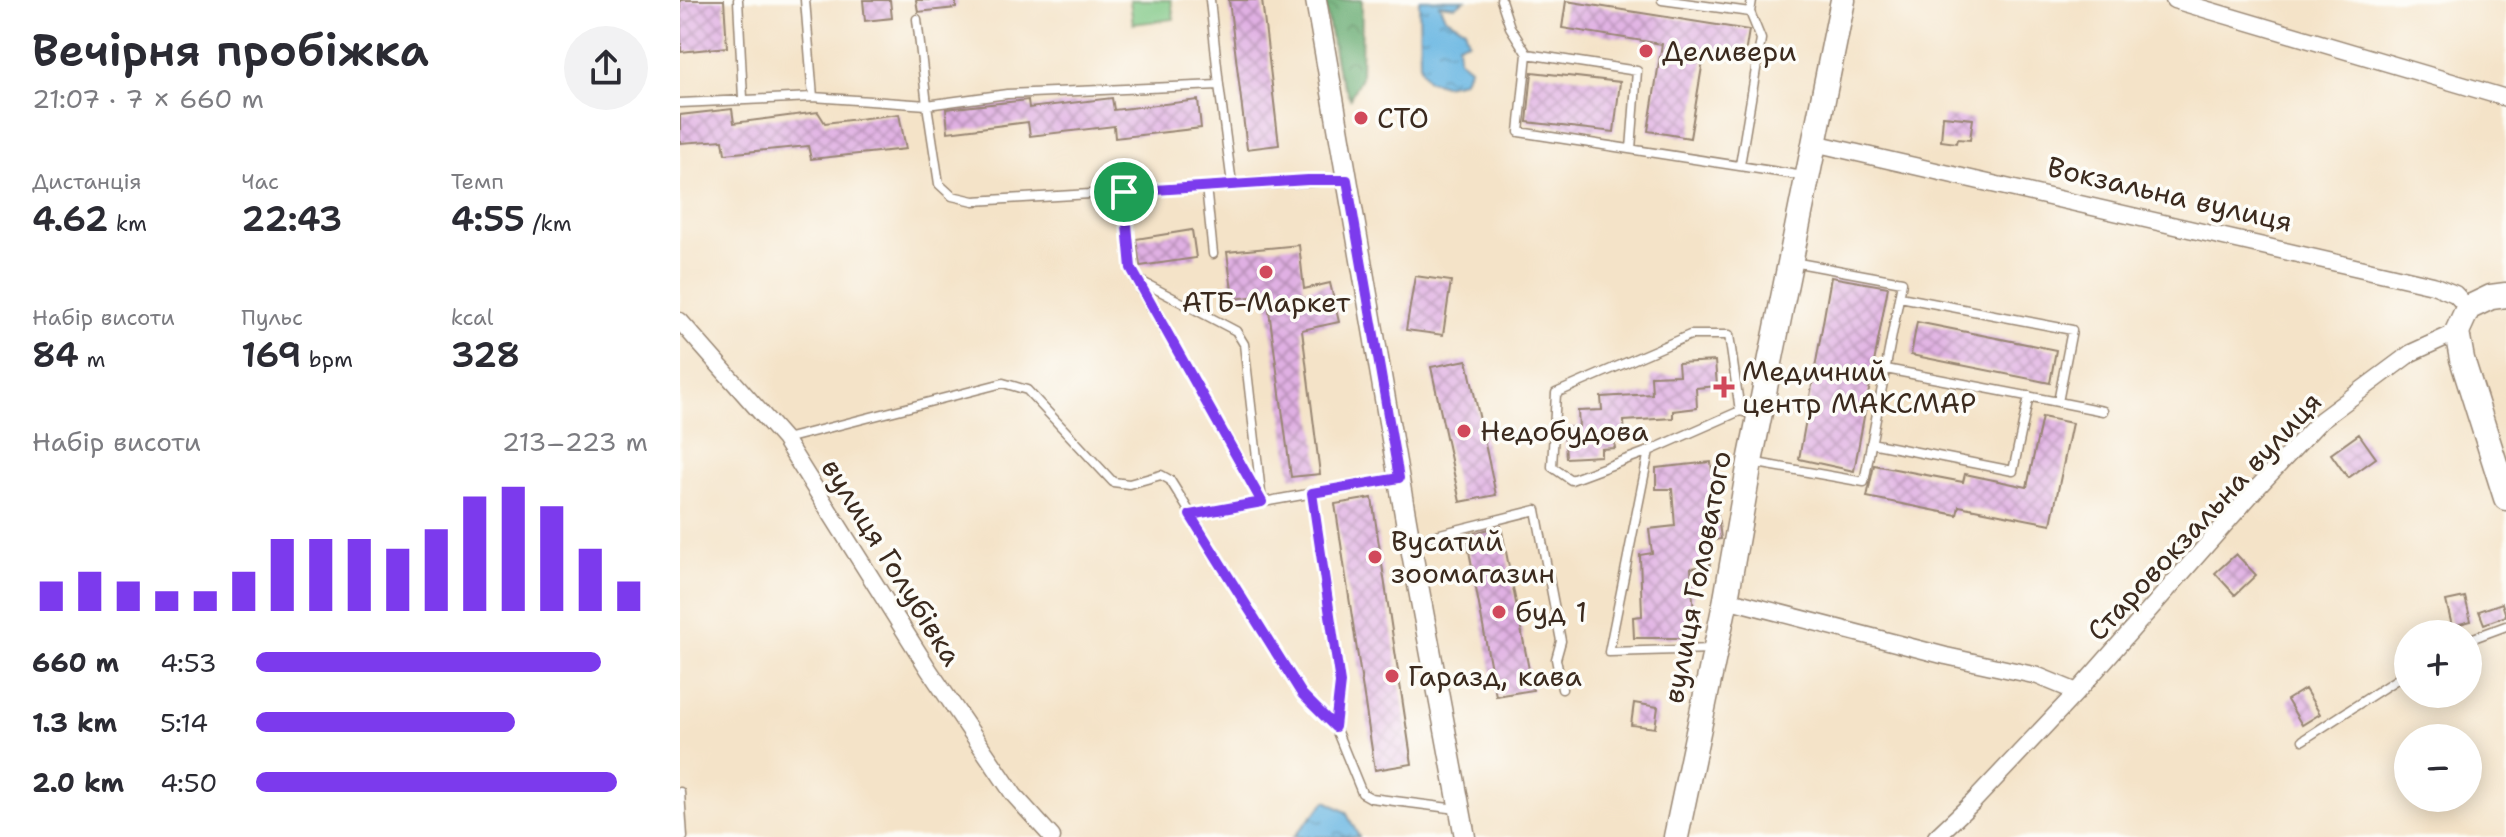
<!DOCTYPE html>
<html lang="uk">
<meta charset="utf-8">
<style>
:root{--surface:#fff;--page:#f2f2f3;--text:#2b2b33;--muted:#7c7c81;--accent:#7c3aed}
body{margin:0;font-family:"Shantell Sans",sans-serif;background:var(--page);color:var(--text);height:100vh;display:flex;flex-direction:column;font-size:30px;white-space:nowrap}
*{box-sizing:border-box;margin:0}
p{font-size:26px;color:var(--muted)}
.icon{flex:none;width:44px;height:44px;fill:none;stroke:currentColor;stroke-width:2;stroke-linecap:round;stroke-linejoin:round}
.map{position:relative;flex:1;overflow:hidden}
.panel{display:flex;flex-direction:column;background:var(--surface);width:680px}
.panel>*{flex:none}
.fabs{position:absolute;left:1714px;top:620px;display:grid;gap:16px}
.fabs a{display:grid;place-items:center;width:88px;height:88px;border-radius:50%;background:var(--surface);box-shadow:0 4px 20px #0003;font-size:40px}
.pin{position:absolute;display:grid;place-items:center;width:68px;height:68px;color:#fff;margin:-34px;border:4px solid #fff;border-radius:50%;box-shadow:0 2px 8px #0007}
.round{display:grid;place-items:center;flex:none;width:84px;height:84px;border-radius:42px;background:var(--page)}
.summary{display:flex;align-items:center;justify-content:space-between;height:136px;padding:0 32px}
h1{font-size:44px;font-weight:600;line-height:60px}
.figures{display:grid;grid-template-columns:repeat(3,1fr);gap:12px;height:136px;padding:8px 32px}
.figures div{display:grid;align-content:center}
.figures b{font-size:34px;font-weight:600}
.figures small{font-size:22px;font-weight:400}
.figures p{font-size:22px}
.chart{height:224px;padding:16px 32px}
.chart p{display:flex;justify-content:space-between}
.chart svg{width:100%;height:144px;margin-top:8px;stroke:var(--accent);stroke-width:6}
ul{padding:0 32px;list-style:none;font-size:26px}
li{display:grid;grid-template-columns:128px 96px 1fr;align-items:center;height:60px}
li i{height:20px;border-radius:10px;background:var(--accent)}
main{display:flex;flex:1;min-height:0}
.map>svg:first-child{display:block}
</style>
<main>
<section class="panel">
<div class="summary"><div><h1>Вечірня пробіжка</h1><p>21:07 · 7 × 660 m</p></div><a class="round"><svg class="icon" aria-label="share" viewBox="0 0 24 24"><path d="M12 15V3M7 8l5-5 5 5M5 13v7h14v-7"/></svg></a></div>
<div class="figures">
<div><p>Дистанція</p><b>4.62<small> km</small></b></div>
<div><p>Час</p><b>22:43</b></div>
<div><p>Темп</p><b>4:55<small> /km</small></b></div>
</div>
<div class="figures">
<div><p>Набір висоти</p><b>84<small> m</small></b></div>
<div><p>Пульс</p><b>169<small> bpm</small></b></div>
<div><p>kcal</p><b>328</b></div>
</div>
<div class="chart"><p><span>Набір висоти</span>213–223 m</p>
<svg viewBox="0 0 160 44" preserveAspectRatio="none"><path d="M5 44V35M15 44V32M25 44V35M35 44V38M45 44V38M55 44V32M65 44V22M75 44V22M85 44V22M95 44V25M105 44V19M115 44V9M125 44V6M135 44V12M145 44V25M155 44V35"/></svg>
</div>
<ul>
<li><b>660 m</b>4:53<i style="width:88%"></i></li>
<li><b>1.3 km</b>5:14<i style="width:66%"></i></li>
<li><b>2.0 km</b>4:50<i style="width:92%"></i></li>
</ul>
</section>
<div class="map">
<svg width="1826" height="837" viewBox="0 0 1826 837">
<defs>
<pattern id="forest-crowns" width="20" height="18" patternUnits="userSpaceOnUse" patternTransform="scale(2)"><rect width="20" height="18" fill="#66ab71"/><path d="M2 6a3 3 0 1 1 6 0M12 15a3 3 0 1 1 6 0" fill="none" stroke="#558b5c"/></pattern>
<pattern id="water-ripples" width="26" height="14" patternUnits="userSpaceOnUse" patternTransform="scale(2)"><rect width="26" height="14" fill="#68b6e2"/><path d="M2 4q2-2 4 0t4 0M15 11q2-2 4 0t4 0" fill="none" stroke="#5794b7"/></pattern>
<pattern id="building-cross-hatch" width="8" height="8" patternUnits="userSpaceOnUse" patternTransform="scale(2)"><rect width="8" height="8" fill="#e0b0e3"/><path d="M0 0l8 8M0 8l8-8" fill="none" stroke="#b78fb7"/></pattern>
</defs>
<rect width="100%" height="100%" fill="#fdfcf7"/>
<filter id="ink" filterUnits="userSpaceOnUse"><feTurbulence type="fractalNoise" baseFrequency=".0125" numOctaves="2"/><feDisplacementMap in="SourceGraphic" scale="16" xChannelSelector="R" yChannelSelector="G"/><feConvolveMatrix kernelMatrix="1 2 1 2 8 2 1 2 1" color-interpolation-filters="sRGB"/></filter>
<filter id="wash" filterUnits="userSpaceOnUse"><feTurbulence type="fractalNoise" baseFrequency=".006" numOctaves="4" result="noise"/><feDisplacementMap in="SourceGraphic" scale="32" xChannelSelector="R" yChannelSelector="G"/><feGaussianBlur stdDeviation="1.8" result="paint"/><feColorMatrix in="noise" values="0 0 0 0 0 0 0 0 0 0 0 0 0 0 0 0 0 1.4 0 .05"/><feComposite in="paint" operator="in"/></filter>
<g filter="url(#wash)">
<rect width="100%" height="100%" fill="#f4e3c8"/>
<path fill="url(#forest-crowns)" stroke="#506a48" stroke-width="2" d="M644,0H682L681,77L670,98L658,73Z"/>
<path fill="#7dc683" stroke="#5c7850" stroke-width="2" d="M450,0H491L494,19L453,24Z"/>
<path fill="url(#water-ripples)" stroke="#527080" stroke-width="2" d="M739,0H785L775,6L759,4L765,17L785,29L789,41L778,44L779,59L790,68L783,81L764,85L747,80L740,67Z
M646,801L666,812L679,837H613Z"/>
<g id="blocks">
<path fill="url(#building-cross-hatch)" d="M0,0H44L47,47L1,52Z
M183,0H210L212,18L185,21Z
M236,0H276V8L238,12Z
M549,0H582L599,145L567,149Z
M886,1L1069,30L1064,61L1024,55L1010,138L968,131L982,44L882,28Z
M852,72L940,82L934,132L847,122Z
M432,98L434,110L518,100L521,128L435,138L434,126L350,136L348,122L268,132L266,109L348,100L349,108Z
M52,109L54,123L138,112L145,123L219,114L226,149L131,159L128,146L45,154L43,140L0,143V115Z
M1263,116L1293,119L1290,140L1277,139L1276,143L1261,141Z
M512,230L516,258L460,266L456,239Z
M619,245L624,289L650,283L659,322L622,330L640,474L611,477L587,295L553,299L547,252Z
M735,276L771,281L763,335L726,330Z
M1151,277L1208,287L1174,471L1119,459Z
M1237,322L1376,350L1370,383L1231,355Z
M787,360L816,495L780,502L751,367Z
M1035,361L1037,386L1016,388L1017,408L993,411V418L944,421L945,441H934L935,448L921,449V456L886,458L884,428L899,427L898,411L922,410L921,397L972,394L971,376L999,375L998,363Z
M1362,417L1392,423L1371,524L1279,506L1277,515L1187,497L1194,465L1283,482L1285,474L1347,487Z
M1679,434L1696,458L1668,478L1651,454Z
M1031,462L1041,539L1029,541L1030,565L1011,568L1015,633L1003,638H954L953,617L962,616L960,555L972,553L969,529L995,526L992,489H976V468Z
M692,498L732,764L695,770L655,504Z
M821,526L853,690L816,696L786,535Z
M1556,554L1576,575L1555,595L1535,573Z
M1785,597L1791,621L1772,626L1766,601Z
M1822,603L1826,616L1804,624L1799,611Z
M1625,689L1640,714L1622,725L1607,700Z
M954,703L978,707L975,728L951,725Z"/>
</g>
</g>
<g filter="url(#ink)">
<use href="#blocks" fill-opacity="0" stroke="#988673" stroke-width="2"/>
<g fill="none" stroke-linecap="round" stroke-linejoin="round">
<g stroke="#988673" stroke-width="11">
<path id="service" d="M58,0L63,98
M125,0L133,97
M530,0L539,85
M821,0L830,27L847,54L839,132L1124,176
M982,0L1070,12
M847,54L957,71L951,149
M0,103L133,97L247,105L237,19
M1060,165L1081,39L1070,12L1072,0
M526,186L533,254
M444,192L294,201L272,196L259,184L247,105L327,94L539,85L552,184
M456,280L580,498
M1206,369L1378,402L1392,330L1220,297
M1378,402L1423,411
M105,439L323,383L347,390L433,482L449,484L481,475L490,480L622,694L655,727
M1191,443L1333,471L1349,396
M969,451L891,480L872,467L876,393L1010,335H1049L1060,411
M1071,462L1184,482L1222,282L1113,262
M632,493L660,683L655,727L682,793L691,798L777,809
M582,502L564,344L556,331L455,278L451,268L444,192L667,180
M510,515L718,478
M732,541L856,510L881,641L876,659L882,689
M1788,640L1826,626
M1033,649L929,652L969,451L1060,411L1078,416
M1623,740L1728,672
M0,792L3,837"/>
</g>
<g stroke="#988673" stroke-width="19">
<path id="minor" d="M1494,0L1826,98
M1134,143L1753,285L1775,294L1788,308
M0,321L104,439L249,670L334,795L372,837
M1046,599L1266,656L1358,676L1397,692
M1256,837L1293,802L1397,692L1576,489L1641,420L1731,353L1777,332"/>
</g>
<g stroke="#988673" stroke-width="23">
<path id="tertiary" d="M636,0L727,526L785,837"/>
</g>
<g stroke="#988673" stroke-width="27">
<path id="secondary" d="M1826,295L1811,297L1788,308L1777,332L1782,359L1826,498
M996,837L1046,599L1070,462L1163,0"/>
</g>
<use href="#service" stroke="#fff" stroke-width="8"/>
<use href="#minor" stroke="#fff" stroke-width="16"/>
<use href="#tertiary" stroke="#fff" stroke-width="20"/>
<use href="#secondary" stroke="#fff" stroke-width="24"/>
</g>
</g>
<g fill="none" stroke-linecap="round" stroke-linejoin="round" filter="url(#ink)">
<g stroke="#fff" stroke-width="16">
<path id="route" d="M628,180H667L719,478L632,493L660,683L655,727L622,694L510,515L582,502L451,268L444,192Z"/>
</g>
<use href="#route" stroke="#7c3aed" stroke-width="10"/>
</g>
<g fill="#d1495b" stroke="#fdfcf7" stroke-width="3">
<circle cx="966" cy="51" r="8"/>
<circle cx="681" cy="118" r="8"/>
<circle cx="586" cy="272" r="8"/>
<path d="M1040 375h8v8h8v8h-8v8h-8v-8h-8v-8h8z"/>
<circle cx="784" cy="431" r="8"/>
<circle cx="695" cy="557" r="8"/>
<circle cx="819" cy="612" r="8"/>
<circle cx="712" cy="676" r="8"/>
</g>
<g text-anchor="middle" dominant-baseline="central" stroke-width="7" stroke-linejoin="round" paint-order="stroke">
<g font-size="28" fill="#3b2a1e" stroke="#fdfcf7" text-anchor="start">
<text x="982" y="51">Деливери</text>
<text x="697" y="118">СТО</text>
<text x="586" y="302" text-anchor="middle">АТБ-Маркет</text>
<text x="1062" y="371">Медичний<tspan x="1062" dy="32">центр МАКСМАР</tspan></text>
<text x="800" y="431">Недобудова</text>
<text x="711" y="541">Вусатий<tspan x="711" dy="32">зоомагазин</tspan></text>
<text x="835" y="612">буд 1</text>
<text x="728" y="676">Гаразд, кава</text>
</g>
<g font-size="28" fill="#3b2a1e" stroke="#fdfcf7">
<text transform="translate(1490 194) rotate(13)">Вокзальна вулиця</text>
<text transform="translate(1524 516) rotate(-47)">Старовокзальна вулиця</text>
<text transform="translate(212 562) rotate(58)">вулиця Голубівка</text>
<text transform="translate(1017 577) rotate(-79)">вулиця Головатого</text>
</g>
</g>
</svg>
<div class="fabs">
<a>+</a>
<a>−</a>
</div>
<div class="pin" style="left:444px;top:192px;background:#1e9e55"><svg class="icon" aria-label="arrive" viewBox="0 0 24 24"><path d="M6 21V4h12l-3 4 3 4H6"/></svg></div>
</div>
</main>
